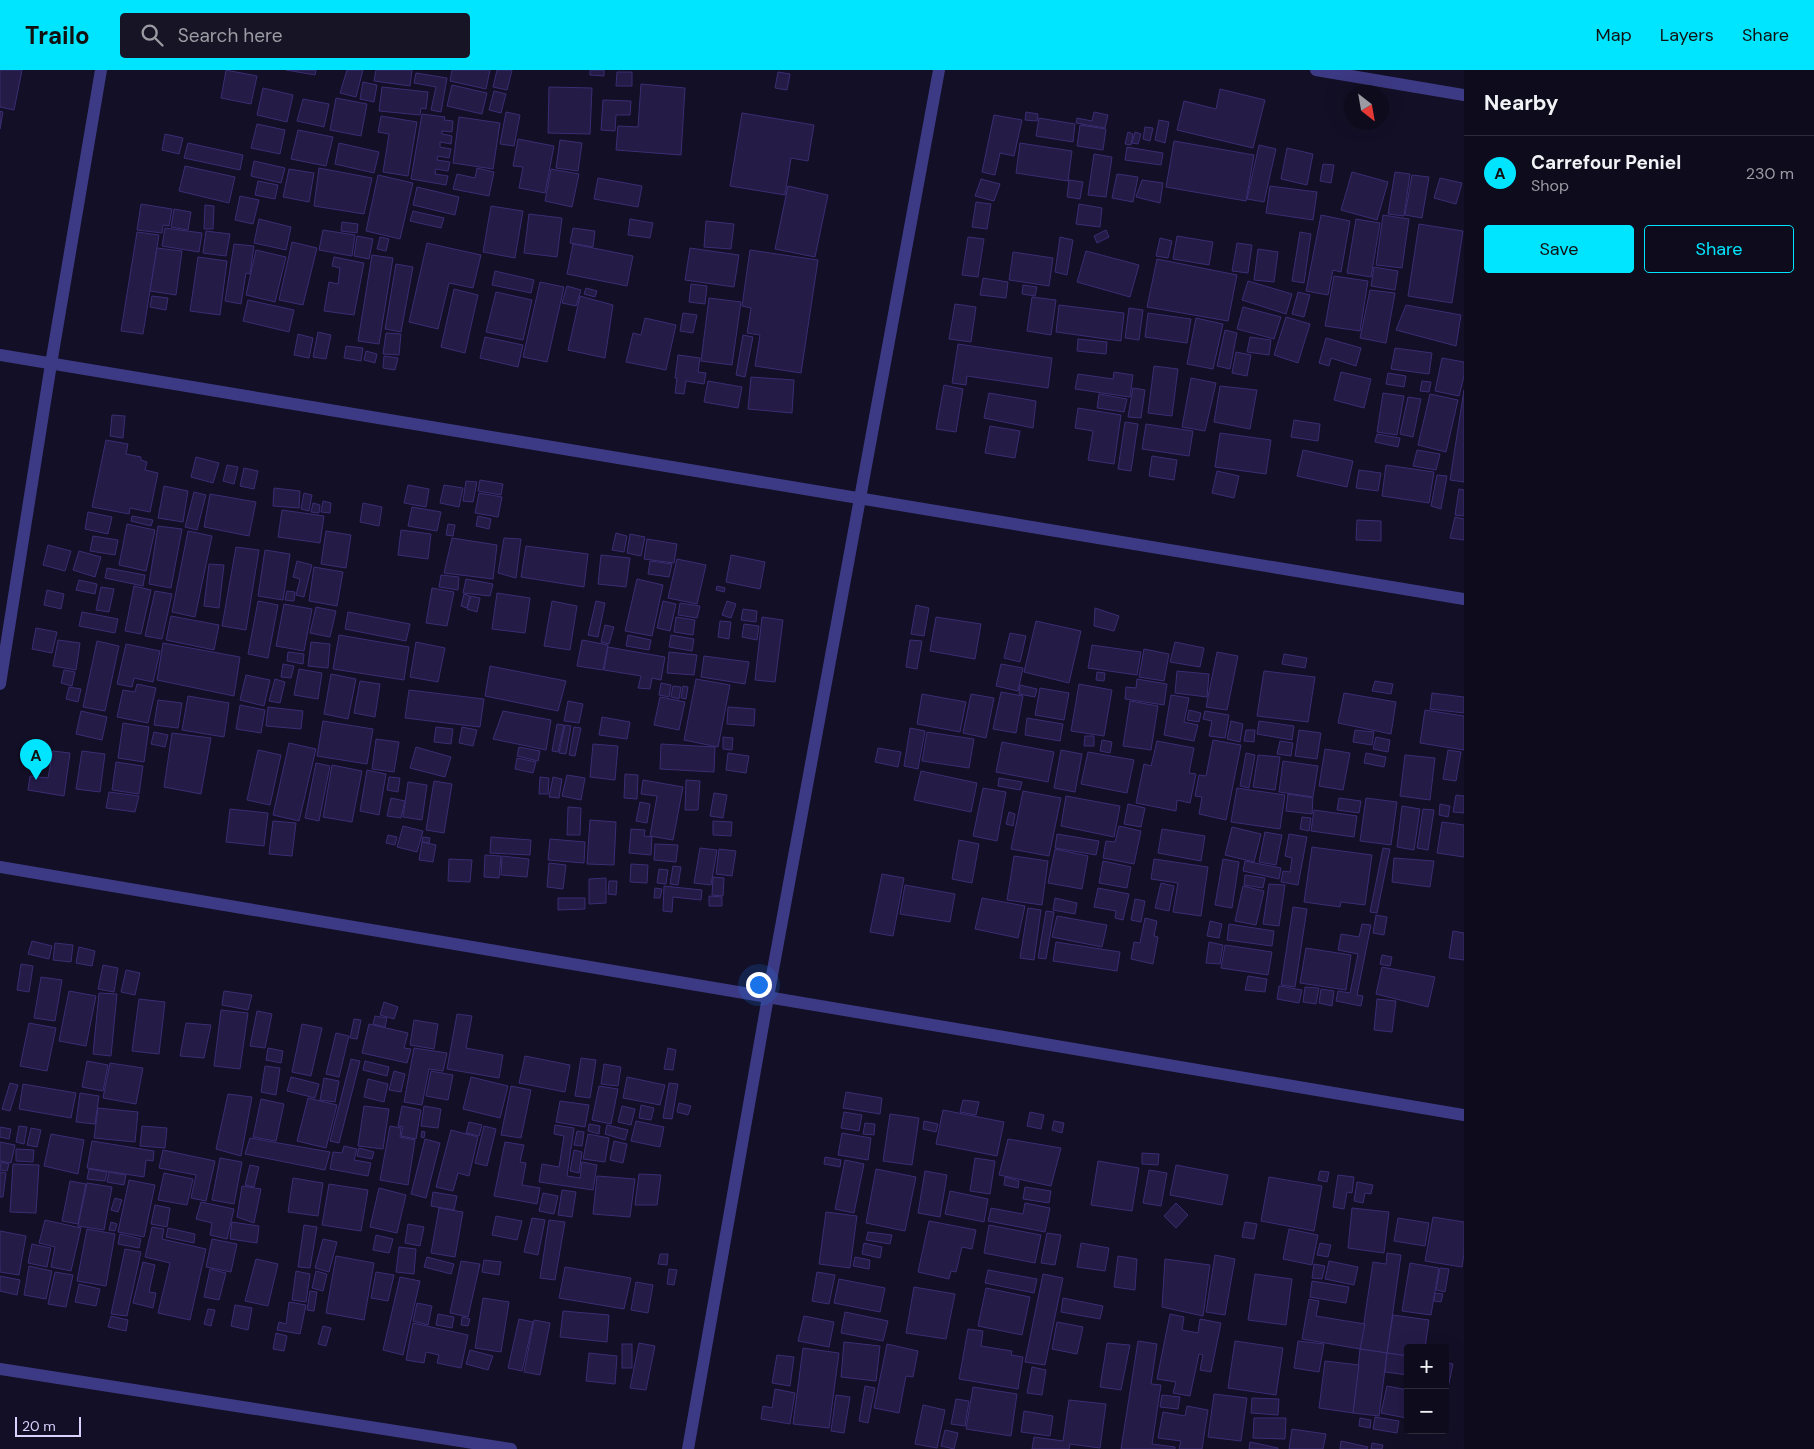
<!DOCTYPE html>
<html lang="en">
<head>
<meta charset="utf-8">
<style>
	body { margin:0; font-family:"DM Sans",sans-serif; background:#171425; color:#f1f3f6 }
	.controls { position:absolute; right:15px; bottom:15px; display:grid; overflow:hidden; border-radius:5px; box-shadow:0 5px 20px #0002 }
	.controls button { width:45px; height:45px; display:grid; place-items:center; padding:0; border:0; border-bottom:1px solid #2e2b3b; background:#0e0b1c; color:#f1f3f6; font:25px sans-serif }
	.compass { position:absolute; left:1344px; top:15px; width:45px; height:45px; border-radius:50%; background:#0e0b1c; box-shadow:0 5px 20px #0002; rotate:149deg }
	.scale { position:absolute; left:15px; bottom:12px; width:66px; box-sizing:border-box; padding-left:5px; border:2px solid #d9d4ff; border-top:0; font-size:14px; line-height:18px; white-space:nowrap; color:#d9d4ff; -webkit-text-stroke:4px #130f26; paint-order:stroke }
	.you { position:absolute; left:758px; top:914px; width:18px; height:18px; margin:-12px; border:4px solid #fff; border-radius:50%; background:#1a73e8; box-shadow:0 0 0 8px #1a73e833 }
	.badge { display:grid; place-items:center; width:32px; height:32px; border-radius:50%; background:#00e5ff; color:#111; font-size:16px; font-weight:700 }
	.pin { position:absolute; translate:-50% -41px; filter:drop-shadow(0 1px 2px #0008) }
	.pin::after { content:''; position:absolute; top:26px; width:18px; height:15px; background:inherit; clip-path:polygon(0 0,100% 0,50% 100%) }
	.list { margin:0; padding:0; list-style:none }
	h2 { display:flex; justify-content:space-between; align-items:center; height:65px; margin:0; padding:0 20px; font-size:21px }
	h2 small { font-size:16px; font-weight:400; color:#9b9ba3 }
	.list li { display:grid; grid-template-columns:32px 1fr auto; gap:15px; align-items:center; box-sizing:border-box; height:75px; padding:0 20px; border-top:1px solid #2e2b3b }
	.list b { display:block; font-size:19px; white-space:nowrap }
	.list p { margin:0; font-size:16px; white-space:nowrap; color:#9b9ba3 }
	.list em { font-size:16px; font-style:normal; color:#9b9ba3 }
	.actions { display:flex; gap:10px; padding:15px 20px }
	.actions a { flex:1; padding:11px 0; border:1px solid #00e5ff; border-radius:5px; text-align:center; font-size:18px; color:#00e5ff }
	.actions .main { background:#00e5ff; color:#111 }
	.icon { flex:none; width:28px; height:28px; fill:none; stroke:currentColor; stroke-width:2; stroke-linecap:round; stroke-linejoin:round }
	.map { position:relative; flex:none; width:1464px; height:1379px; overflow:hidden }
	header { display:flex; align-items:center; gap:30px; box-sizing:border-box; height:70px; padding:0 25px; background:#00e5ff; color:#111 }
	header strong { font-size:24px }
	nav { display:flex; gap:28px; margin-inline-start:auto; font-size:18px }
	.search { width:350px; height:45px; background:#171425; display:flex; align-items:center; gap:12px; box-sizing:border-box; padding:0 18px; border-radius:5px; color:#9b9ba3; font-size:19px }
	main { display:flex }
	aside { flex:1; background:#0e0b1c }
	.map>svg:first-child { display:block }
	.building { fill:#241b47; stroke:#3b2d73 }
	.lines { fill:none; stroke-linecap:round; stroke-linejoin:round }
	.minor { stroke:#3d3a85; stroke-width:12 }
</style>
</head>
<body>
<header>
<strong>Trailo</strong>
<div class="search"><svg class="icon" aria-label="search" viewBox="0 0 24 24"><circle cx="10" cy="10" r="6"/><path d="M15 15l6 6"/></svg>Search here</div>
<nav><a>Map</a><a>Layers</a><a>Share</a></nav>
</header>
<main>
<div class="map">
<svg width="1464" height="1379" viewBox="0 0 1464 1379">
	<rect width="100%" height="100%" fill="#130f26"/>
	<g class="building">
		<path d="M0,0H22L14,40L0,37Z"/>
		<path d="M226,0L257,6L251,34L221,28Z"/>
		<path d="M286,0H316L315,5Z"/>
		<path d="M347,0H363L356,27L340,23Z"/>
		<path d="M376,0H412L410,16L374,11Z"/>
		<path d="M452,0H490L486,19L450,11Z"/>
		<path d="M497,0H512L507,20L493,17Z"/>
		<path d="M590,0H604V6L590,5Z"/>
		<path d="M617,2H632V16H616Z"/>
		<path d="M778,2L790,4L787,20L775,18Z"/>
		<path d="M416,3L447,8L441,42L431,40L436,17L414,13Z"/>
		<path d="M363,12L377,15L374,32L360,29Z"/>
		<path d="M641,14L685,18L681,85L616,80L618,56L638,57Z"/>
		<path d="M452,15L487,23L482,44L447,36Z"/>
		<path d="M382,17L428,22L426,39L421,38L420,45L379,41Z"/>
		<path d="M549,17L592,18L590,64L548,63Z"/>
		<path d="M263,18L293,25L287,52L257,45Z"/>
		<path d="M1220,19L1265,30L1253,78L1177,60L1184,31L1216,39Z"/>
		<path d="M494,21L506,24L501,43L489,40Z"/>
		<path d="M336,28L367,34L361,66L330,60Z"/>
		<path d="M303,29L329,34L324,57L297,51Z"/>
		<path d="M603,30L631,31L630,45H616L615,61L601,60Z"/>
		<path d="M0,41L3,42L0,59Z"/>
		<path d="M506,42L520,45L514,76L500,74Z"/>
		<path d="M1026,42L1038,44L1037,51L1025,50Z"/>
		<path d="M1094,42L1108,45L1105,58L1076,53L1077,48L1092,51Z"/>
		<path d="M742,43L814,55L808,91L791,88L785,125L730,116Z"/>
		<path d="M422,44L445,47L444,50L453,51L452,62L442,61V64L452,66L451,74L440,72V77L451,79L449,88L438,86L437,90L450,92L448,101L436,99L435,104L448,106L446,115L411,109Z"/>
		<path d="M994,45L1022,50L1014,86L1000,83L995,105L982,102Z"/>
		<path d="M381,46L417,52L408,106L383,102L389,64L378,62Z"/>
		<path d="M459,47L500,53L493,99L453,93Z"/>
		<path d="M1039,48L1075,54L1073,72L1036,66Z"/>
		<path d="M1159,50L1169,52L1165,73L1155,70Z"/>
		<path d="M257,54L285,60L280,84L251,78Z"/>
		<path d="M1080,55L1106,59L1103,80L1077,76Z"/>
		<path d="M1145,57L1153,58L1150,71L1143,69Z"/>
		<path d="M298,60L333,67L326,96L291,89Z"/>
		<path d="M1128,62L1133,64L1131,75L1125,74Z"/>
		<path d="M1135,62L1141,64L1138,74L1132,73Z"/>
		<path d="M165,64L183,68L179,84L162,80Z"/>
		<path d="M518,69L554,76L545,123L519,118L523,97L513,96Z"/>
		<path d="M560,70L582,73L578,101L556,98Z"/>
		<path d="M1174,71L1254,85L1246,131L1166,117Z"/>
		<path d="M188,73L243,85L240,100L184,88Z"/>
		<path d="M339,73L379,82L374,103L335,94Z"/>
		<path d="M1020,73L1072,81L1068,111L1016,103Z"/>
		<path d="M1259,75L1276,79L1264,132L1247,129Z"/>
		<path d="M1127,77L1163,83L1161,95L1125,90Z"/>
		<path d="M1287,78L1313,84L1307,115L1281,109Z"/>
		<path d="M1094,84L1112,87L1106,127L1088,125Z"/>
		<path d="M254,91L285,98L281,113L251,106Z"/>
		<path d="M1323,94L1334,95L1331,113L1320,111Z"/>
		<path d="M185,96L235,107L229,133L179,121Z"/>
		<path d="M319,98L372,108L364,144L314,136Z"/>
		<path d="M477,98L494,102L489,126L453,119L457,104L475,108Z"/>
		<path d="M289,99L314,103L309,132L283,127Z"/>
		<path d="M551,99L579,104L572,137L545,131Z"/>
		<path d="M1352,102L1388,112L1377,150L1341,140Z"/>
		<path d="M1395,102L1410,104L1404,146L1388,144Z"/>
		<path d="M1117,104L1138,107L1133,132L1112,128Z"/>
		<path d="M378,105L413,113L400,169L366,161Z"/>
		<path d="M1412,105L1429,107L1422,148L1405,145Z"/>
		<path d="M598,108L642,116L638,137L594,129Z"/>
		<path d="M1440,108L1462,113L1456,134L1434,128Z"/>
		<path d="M981,109L1000,114L994,131L975,126Z"/>
		<path d="M1069,110L1083,112L1080,129L1067,127Z"/>
		<path d="M1142,110L1163,113L1160,133L1136,127Z"/>
		<path d="M258,111L278,115L275,129L255,125Z"/>
		<path d="M788,116L828,125L815,187L775,179Z"/>
		<path d="M1270,116L1317,122L1313,150L1266,143Z"/>
		<path d="M417,117L459,127L455,145L413,135Z"/>
		<path d="M240,126L259,130L253,154L235,150Z"/>
		<path d="M976,132L991,134L987,159L972,157Z"/>
		<path d="M141,134L172,139L169,156L163,155L162,163L137,160Z"/>
		<path d="M1079,134L1102,138L1100,157L1076,154Z"/>
		<path d="M205,135L214,136L213,159H204Z"/>
		<path d="M491,136L523,141L515,188L483,182Z"/>
		<path d="M174,139L191,142L188,160L171,157Z"/>
		<path d="M413,141L444,148L441,158L410,151Z"/>
		<path d="M529,144L562,148L557,187L524,183Z"/>
		<path d="M1321,145L1350,151L1341,202L1333,200L1328,225L1306,221Z"/>
		<path d="M1383,145L1409,149L1402,198L1376,195Z"/>
		<path d="M259,149L291,157L286,180L254,173Z"/>
		<path d="M630,149L653,153L650,168L628,165Z"/>
		<path d="M1356,149L1380,153L1371,207L1347,203Z"/>
		<path d="M706,151L734,154L731,179L704,177Z"/>
		<path d="M342,152L358,154L357,163L341,161Z"/>
		<path d="M1419,154L1463,161L1452,233L1408,226Z"/>
		<path d="M165,158L202,163L199,182L162,176Z"/>
		<path d="M573,158L595,161L593,177L570,173Z"/>
		<path d="M323,160L355,165L352,186L319,180Z"/>
		<path d="M1106,160L1109,167L1097,173L1094,166Z"/>
		<path d="M206,161L230,164L226,186L203,183Z"/>
		<path d="M137,162L159,165L143,264L121,261Z"/>
		<path d="M1300,162L1311,164L1304,213L1292,211Z"/>
		<path d="M357,166L373,169L369,189L354,186Z"/>
		<path d="M1177,166L1213,172L1209,195L1173,189Z"/>
		<path d="M380,167L389,169L386,181L377,179Z"/>
		<path d="M968,167L984,169L978,207L962,205Z"/>
		<path d="M1060,167L1073,170L1067,205L1055,202Z"/>
		<path d="M1160,168L1172,171L1168,188L1156,186Z"/>
		<path d="M292,172L317,178L303,235L279,230Z"/>
		<path d="M427,173L481,185L473,218L449,213L438,259L409,252Z"/>
		<path d="M1237,173L1252,175L1248,203L1232,201Z"/>
		<path d="M234,174L254,176L250,204L246,203L241,234L225,231Z"/>
		<path d="M573,174L633,186L627,216L567,204Z"/>
		<path d="M157,178L182,181L176,225L150,221Z"/>
		<path d="M690,178L739,185L734,217L685,210Z"/>
		<path d="M1258,179L1278,182L1274,212L1254,210Z"/>
		<path d="M256,180L286,187L275,232L246,225Z"/>
		<path d="M750,180L818,190L801,303L755,296L760,265L747,263L751,238L742,236Z"/>
		<path d="M1086,181L1139,195L1130,227L1077,212Z"/>
		<path d="M1013,182L1053,188L1049,216L1009,210Z"/>
		<path d="M372,185L393,188L379,274L358,271Z"/>
		<path d="M198,187L227,191L220,245L190,241Z"/>
		<path d="M334,187L364,193L354,245L324,241L329,212L338,214L340,198L332,196Z"/>
		<path d="M1157,189L1237,205L1228,251L1147,237Z"/>
		<path d="M396,194L413,197L401,262L385,259Z"/>
		<path d="M1374,197L1398,201L1395,220L1371,216Z"/>
		<path d="M495,201L534,210L531,223L492,215Z"/>
		<path d="M1334,206L1368,211L1360,261L1325,256Z"/>
		<path d="M983,208L1008,212L1006,228L980,225Z"/>
		<path d="M1248,211L1292,224L1286,244L1242,230Z"/>
		<path d="M540,212L564,217L547,292L523,287Z"/>
		<path d="M691,214L707,216L705,234L689,232Z"/>
		<path d="M1023,215L1037,217L1035,226L1022,224Z"/>
		<path d="M567,216L581,220L576,236L562,233Z"/>
		<path d="M586,218L597,221L595,227L584,224Z"/>
		<path d="M454,219L478,225L465,283L441,277Z"/>
		<path d="M1370,220L1395,223L1386,273L1360,268Z"/>
		<path d="M496,222L532,230L523,270L486,262Z"/>
		<path d="M1298,222L1310,225L1304,247L1292,244Z"/>
		<path d="M152,226L168,228L166,240L150,237Z"/>
		<path d="M580,226L613,235L605,288L568,280Z"/>
		<path d="M1032,227L1056,230L1051,265L1027,261Z"/>
		<path d="M709,228L741,232L732,295L701,291Z"/>
		<path d="M248,230L294,240L289,262L243,251Z"/>
		<path d="M955,234L976,237L971,272L949,269Z"/>
		<path d="M1059,235L1124,243L1121,271L1056,262Z"/>
		<path d="M1406,235L1461,245L1456,276L1396,260Z"/>
		<path d="M1243,237L1281,247L1274,269L1237,259Z"/>
		<path d="M1129,238L1143,240L1139,270L1125,268Z"/>
		<path d="M683,243L697,245L693,263L680,261Z"/>
		<path d="M1148,243L1191,249L1187,273L1145,267Z"/>
		<path d="M1286,247L1310,254L1298,293L1274,285Z"/>
		<path d="M645,248L676,255L666,300L626,292L633,263L641,265Z"/>
		<path d="M1196,248L1223,254L1213,299L1187,294Z"/>
		<path d="M1225,260L1237,263L1230,299L1217,296Z"/>
		<path d="M318,262L331,265L326,289L313,287Z"/>
		<path d="M386,263L401,264L399,285L383,284Z"/>
		<path d="M298,264L313,268L309,288L294,285Z"/>
		<path d="M743,265L753,267L745,307L736,305Z"/>
		<path d="M485,267L523,275L518,297L480,288Z"/>
		<path d="M1250,267L1271,270L1269,285L1247,282Z"/>
		<path d="M1326,268L1361,278L1356,296L1331,288L1329,296L1319,293Z"/>
		<path d="M1078,269L1107,272L1106,284L1077,281Z"/>
		<path d="M958,274L1052,288L1048,318L967,306L966,315L952,313Z"/>
		<path d="M346,276L363,278L361,291L344,288Z"/>
		<path d="M1395,278L1432,283L1429,304L1391,299Z"/>
		<path d="M366,281L377,284L375,293L364,290Z"/>
		<path d="M1236,282L1251,285L1247,306L1232,303Z"/>
		<path d="M678,285L700,288L698,302L706,303L704,314L686,311L684,324L675,323L677,308H675Z"/>
		<path d="M384,286L398,288L395,300L383,298Z"/>
		<path d="M1442,288L1464,292V306L1459,326L1435,321Z"/>
		<path d="M1154,296L1178,299L1172,346L1148,343Z"/>
		<path d="M1114,302L1133,305L1130,327L1075,319L1078,304L1113,309Z"/>
		<path d="M1341,302L1371,309L1364,338L1334,330Z"/>
		<path d="M1388,303L1406,306L1404,317L1386,314Z"/>
		<path d="M751,307L794,310L792,343L748,339Z"/>
		<path d="M1191,308L1216,313L1205,361L1182,357Z"/>
		<path d="M708,311L742,317L738,338L704,332Z"/>
		<path d="M1422,311L1431,312L1429,322L1420,321Z"/>
		<path d="M944,315L963,319L956,362L936,359Z"/>
		<path d="M1220,316L1257,320L1250,359L1214,352Z"/>
		<path d="M1133,318L1145,320L1141,348L1128,347Z"/>
		<path d="M1464,320V412L1450,410Z"/>
		<path d="M989,323L1036,331L1033,358L984,348Z"/>
		<path d="M1383,323L1404,326L1397,365L1377,362Z"/>
		<path d="M1099,324L1127,329L1124,342L1097,338Z"/>
		<path d="M1430,324L1458,330L1446,382L1418,375Z"/>
		<path d="M1408,327L1421,329L1413,367L1400,364Z"/>
		<path d="M1078,338L1121,345L1114,394L1088,390L1093,361L1075,358Z"/>
		<path d="M112,345L125,346L123,368L110,366Z"/>
		<path d="M1294,350L1320,354L1318,371L1291,367Z"/>
		<path d="M1125,352L1138,354L1131,401L1118,399Z"/>
		<path d="M1146,354L1193,361L1189,386L1142,379Z"/>
		<path d="M990,356L1020,361L1015,388L985,383Z"/>
		<path d="M1220,363L1271,370L1266,404L1215,397Z"/>
		<path d="M1377,364L1400,368L1398,377L1375,372Z"/>
		<path d="M106,370L128,374L126,384L141,387V390L147,392L145,400L158,403L150,442L130,438L129,444L92,437Z"/>
		<path d="M1303,380L1353,391L1347,417L1297,406Z"/>
		<path d="M1417,380L1440,384L1436,400L1413,396Z"/>
		<path d="M1152,386L1177,390L1174,410L1149,406Z"/>
		<path d="M196,387L219,393L213,413L191,407Z"/>
		<path d="M227,395L238,397L234,414L223,411Z"/>
		<path d="M1386,395L1434,402L1429,433L1382,426Z"/>
		<path d="M244,398L258,401L254,419L240,416Z"/>
		<path d="M1359,400L1381,403L1378,421L1356,418Z"/>
		<path d="M1217,401L1239,406L1234,428L1212,423Z"/>
		<path d="M1437,405L1447,406L1441,439L1431,436Z"/>
		<path d="M480,410L503,414L501,425L478,421Z"/>
		<path d="M466,411L477,412L473,432L463,431Z"/>
		<path d="M408,415L429,419L426,437L404,433Z"/>
		<path d="M444,415L463,418L459,437L440,433Z"/>
		<path d="M164,416L188,421L183,452L158,448Z"/>
		<path d="M274,418L300,421L299,438L273,436Z"/>
		<path d="M1459,419L1464,420V446L1455,445Z"/>
		<path d="M194,422L206,425L197,460L185,457Z"/>
		<path d="M304,423L312,425L309,441L301,439Z"/>
		<path d="M479,423L502,427L498,447L475,443Z"/>
		<path d="M210,424L256,432L249,466L204,457Z"/>
		<path d="M323,431L331,433L330,443L321,442Z"/>
		<path d="M313,433L320,435L319,443L311,442Z"/>
		<path d="M363,433L382,437L379,456L360,452Z"/>
		<path d="M412,437L441,442L437,461L408,456Z"/>
		<path d="M282,440L324,446L320,473L278,467Z"/>
		<path d="M88,442L112,447L108,464L85,459Z"/>
		<path d="M132,446L153,450L151,456L131,451Z"/>
		<path d="M478,446L491,449L489,459L476,456Z"/>
		<path d="M1455,447L1464,449V470L1450,468Z"/>
		<path d="M1357,450L1381,451V471L1356,470Z"/>
		<path d="M127,454L155,460L146,501L119,495Z"/>
		<path d="M448,454L455,455L453,466L446,465Z"/>
		<path d="M158,456L182,459L171,518L149,514Z"/>
		<path d="M401,460L431,464L428,489L398,485Z"/>
		<path d="M188,461L212,466L195,547L172,542Z"/>
		<path d="M326,461L351,465L346,498L321,494Z"/>
		<path d="M616,463L627,466L624,482L612,480Z"/>
		<path d="M630,464L645,467L641,486L627,483Z"/>
		<path d="M93,466L118,470L115,485L90,481Z"/>
		<path d="M452,468L497,475L493,509L444,503Z"/>
		<path d="M504,468L521,469L516,508L498,503Z"/>
		<path d="M647,469L677,474L674,493L644,489Z"/>
		<path d="M48,475L71,481L65,501L43,495Z"/>
		<path d="M526,476L588,484L584,517L521,507Z"/>
		<path d="M236,477L259,480L246,560L222,556Z"/>
		<path d="M265,480L290,484L283,530L258,526Z"/>
		<path d="M79,481L101,487L95,507L73,500Z"/>
		<path d="M601,485L630,488L626,517L598,514Z"/>
		<path d="M731,485L765,492L760,519L726,512Z"/>
		<path d="M677,489L706,495L697,534L668,528Z"/>
		<path d="M297,491L312,495L304,527L296,525L300,509L293,507Z"/>
		<path d="M650,491L672,494L669,507L648,504Z"/>
		<path d="M209,494L224,495L219,538L204,536Z"/>
		<path d="M314,497L343,502L337,536L309,531Z"/>
		<path d="M107,498L145,505L143,516L105,508Z"/>
		<path d="M441,505L459,507L458,520L439,517Z"/>
		<path d="M466,509L493,514L490,526L463,523Z"/>
		<path d="M637,509L663,515L652,566L625,561Z"/>
		<path d="M79,510L97,514L95,524L76,520Z"/>
		<path d="M134,516L151,520L141,564L125,561Z"/>
		<path d="M717,516L725,518L724,522L716,520Z"/>
		<path d="M101,517L114,519L109,542L96,540Z"/>
		<path d="M432,518L454,522L447,556L426,553Z"/>
		<path d="M47,520L64,524L61,539L44,535Z"/>
		<path d="M155,521L172,524L162,569L145,566Z"/>
		<path d="M287,521L295,522L294,531L285,530Z"/>
		<path d="M497,523L530,528L525,563L492,559Z"/>
		<path d="M464,524L470,526L467,538L461,536Z"/>
		<path d="M471,526L480,528L477,542L467,539Z"/>
		<path d="M258,531L278,535L268,588L248,584Z"/>
		<path d="M552,531L577,536L570,580L544,576Z"/>
		<path d="M596,531L605,533L598,567L588,565Z"/>
		<path d="M663,531L676,534L670,561L657,558Z"/>
		<path d="M727,531L736,534L731,548L722,545Z"/>
		<path d="M680,533L700,536L697,548L678,545Z"/>
		<path d="M284,534L312,539L304,581L276,576Z"/>
		<path d="M916,535L929,538L924,566L911,564Z"/>
		<path d="M316,537L336,541L330,567L310,563Z"/>
		<path d="M1095,538L1119,546L1114,561L1094,556Z"/>
		<path d="M743,539L757,541L756,552L741,550Z"/>
		<path d="M82,542L118,549L115,563L79,556Z"/>
		<path d="M348,542L410,554L406,571L345,559Z"/>
		<path d="M171,546L219,555L214,580L166,570Z"/>
		<path d="M676,547L695,550L693,565L674,562Z"/>
		<path d="M762,547L783,550L775,612L755,610Z"/>
		<path d="M936,547L981,554L975,589L930,581Z"/>
		<path d="M720,551L731,552L729,569L718,567Z"/>
		<path d="M1036,551L1081,561L1069,613L1024,602Z"/>
		<path d="M744,554L759,556L757,570L742,567Z"/>
		<path d="M605,555L614,557L609,574L601,572Z"/>
		<path d="M36,558L57,562L52,583L32,579Z"/>
		<path d="M1010,563L1026,566L1020,592L1004,588Z"/>
		<path d="M339,565L409,577L404,610L333,599Z"/>
		<path d="M628,565L651,570L649,580L626,576Z"/>
		<path d="M671,565L694,569L692,581L669,577Z"/>
		<path d="M58,570L80,573L76,600L53,596Z"/>
		<path d="M582,570L608,575L603,600L577,596Z"/>
		<path d="M910,570L922,571L917,599L906,597Z"/>
		<path d="M97,571L119,576L105,641L83,637Z"/>
		<path d="M311,572L330,574L328,598L308,596Z"/>
		<path d="M416,572L445,578L438,612L410,607Z"/>
		<path d="M1175,572L1204,578L1200,597L1170,592Z"/>
		<path d="M163,573L240,587L234,626L157,610Z"/>
		<path d="M126,574L160,581L153,612L134,608L132,617L117,614Z"/>
		<path d="M1092,575L1141,582L1137,605L1088,598Z"/>
		<path d="M608,577L665,587L661,610L652,608L650,619L638,618L641,606L604,600Z"/>
		<path d="M1144,579L1169,584L1164,611L1139,607Z"/>
		<path d="M288,582L304,584L303,594L287,591Z"/>
		<path d="M669,582L697,585L694,605L667,603Z"/>
		<path d="M1217,582L1238,586L1227,640L1206,637Z"/>
		<path d="M1284,584L1307,588L1305,598L1282,594Z"/>
		<path d="M704,586L749,592L745,614L701,607Z"/>
		<path d="M283,594L294,596L291,608L281,607Z"/>
		<path d="M1001,594L1023,598L1018,621L996,616Z"/>
		<path d="M490,596L566,611L558,641L485,626Z"/>
		<path d="M299,599L322,603L318,629L294,625Z"/>
		<path d="M64,600L75,602L72,616L61,613Z"/>
		<path d="M1177,601L1209,604L1207,627L1175,623Z"/>
		<path d="M1264,601L1315,607L1308,652L1257,646Z"/>
		<path d="M1097,602L1105,603L1104,611L1096,610Z"/>
		<path d="M331,604L356,609L348,649L324,644Z"/>
		<path d="M246,605L270,610L264,636L240,630Z"/>
		<path d="M275,609L285,612L280,633L269,631Z"/>
		<path d="M696,609L730,615L718,677L684,670Z"/>
		<path d="M1137,609L1167,614L1164,635L1125,629L1126,617L1136,618Z"/>
		<path d="M360,611L380,614L375,647L354,643Z"/>
		<path d="M1375,611L1393,614L1391,624L1372,621Z"/>
		<path d="M661,613L671,615L669,627L659,625Z"/>
		<path d="M137,614L156,618L148,653L117,647L123,620L135,622Z"/>
		<path d="M1079,614L1112,620L1104,666L1071,661Z"/>
		<path d="M1020,615L1037,619L1035,627L1019,624Z"/>
		<path d="M673,616L681,617L679,629L671,627Z"/>
		<path d="M683,616L688,617L686,629L681,628Z"/>
		<path d="M69,617L81,619L78,632L66,629Z"/>
		<path d="M1040,618L1069,623L1064,650L1035,645Z"/>
		<path d="M409,620L484,629L480,657L405,648Z"/>
		<path d="M1001,622L1023,626L1016,663L993,659Z"/>
		<path d="M1344,623L1396,632L1391,664L1338,653Z"/>
		<path d="M1432,623L1464,627V643L1430,639Z"/>
		<path d="M922,624L966,632L960,662L917,654Z"/>
		<path d="M971,624L994,628L986,668L963,663Z"/>
		<path d="M1171,625L1189,628L1184,652L1198,655L1194,671L1164,665Z"/>
		<path d="M188,626L229,633L224,667L182,660Z"/>
		<path d="M660,627L685,632L679,660L654,655Z"/>
		<path d="M158,630L182,633L178,658L154,655Z"/>
		<path d="M568,631L583,634L579,653L564,651Z"/>
		<path d="M1130,631L1158,636L1151,680L1123,676Z"/>
		<path d="M240,635L265,640L261,663L236,659Z"/>
		<path d="M268,637L303,641L301,659L266,656Z"/>
		<path d="M728,637L755,639L754,656L727,654Z"/>
		<path d="M1189,640L1201,643L1199,652L1187,650Z"/>
		<path d="M1425,640L1464,646V680L1420,673Z"/>
		<path d="M81,641L107,647L102,670L76,664Z"/>
		<path d="M503,641L551,650L546,680L493,669Z"/>
		<path d="M1205,641L1229,645L1225,668L1209,666L1212,651L1203,649Z"/>
		<path d="M602,647L630,652L627,669L599,665Z"/>
		<path d="M1027,648L1063,654L1060,671L1025,665Z"/>
		<path d="M323,651L373,659L367,694L317,686Z"/>
		<path d="M1231,651L1243,654L1240,672L1227,669Z"/>
		<path d="M1259,651L1294,656L1292,670L1257,664Z"/>
		<path d="M123,653L149,657L144,692L118,688Z"/>
		<path d="M557,654L564,655L558,682L552,681Z"/>
		<path d="M565,655L571,656L566,684L559,683Z"/>
		<path d="M436,657L453,659L451,674L434,672Z"/>
		<path d="M462,657L477,660L473,676L459,673Z"/>
		<path d="M574,657L581,658L575,686L569,685Z"/>
		<path d="M910,658L925,661L918,699L904,696Z"/>
		<path d="M1246,660H1255L1254,672L1244,671Z"/>
		<path d="M1299,660L1321,663L1317,689L1295,686Z"/>
		<path d="M1355,660L1374,662L1372,675L1353,672Z"/>
		<path d="M154,662L168,665L165,677L151,674Z"/>
		<path d="M927,662L974,669L969,698L922,691Z"/>
		<path d="M172,663L211,668L201,724L164,717Z"/>
		<path d="M1085,666H1094V676H1084Z"/>
		<path d="M723,667L733,668L732,680L723,679Z"/>
		<path d="M1376,667L1390,670L1388,682L1373,679Z"/>
		<path d="M376,669L399,672L394,702L372,699Z"/>
		<path d="M1102,670L1112,672L1110,683L1100,681Z"/>
		<path d="M1213,670L1241,675L1226,750L1199,744L1202,727L1195,726L1199,705L1206,706Z"/>
		<path d="M1157,671L1194,678L1189,703L1196,704L1190,733L1177,730L1176,741L1136,733L1144,694L1151,696Z"/>
		<path d="M1280,671L1293,673L1291,686L1277,684Z"/>
		<path d="M1002,672L1054,682L1048,712L996,702Z"/>
		<path d="M289,673L316,679L299,751L273,745Z"/>
		<path d="M593,674L618,676L615,710L590,707Z"/>
		<path d="M661,674L715,677L714,702L660,699Z"/>
		<path d="M416,677L451,687L445,707L410,698Z"/>
		<path d="M519,677L540,681L538,691L517,686Z"/>
		<path d="M878,678L901,682L898,697L875,692Z"/>
		<path d="M1325,679L1350,683L1343,720L1319,716Z"/>
		<path d="M258,680L281,685L270,735L247,730Z"/>
		<path d="M1061,680L1082,684L1075,722L1054,718Z"/>
		<path d="M1448,680L1461,682L1456,711L1443,709Z"/>
		<path d="M53,681L70,683L64,726L28,720L30,706L48,708Z"/>
		<path d="M82,681L105,684L100,722L76,719Z"/>
		<path d="M1088,682L1134,690L1127,723L1081,714Z"/>
		<path d="M728,683L749,686L746,703L726,700Z"/>
		<path d="M1246,683L1255,685L1249,718L1240,716Z"/>
		<path d="M1366,683L1386,687L1384,697L1364,693Z"/>
		<path d="M1258,685L1280,687L1275,720L1253,717Z"/>
		<path d="M1405,685L1435,688L1430,730L1400,726Z"/>
		<path d="M517,688L536,692L533,703L515,699Z"/>
		<path d="M1283,691L1318,696L1313,727L1279,722Z"/>
		<path d="M116,692L143,696L139,724L112,720Z"/>
		<path d="M316,693L330,696L319,751L305,748Z"/>
		<path d="M332,695L362,701L352,752L323,747Z"/>
		<path d="M367,700L386,704L379,745L360,741Z"/>
		<path d="M921,701L977,713L971,742L914,730Z"/>
		<path d="M625,704L638,705L637,729L624,728Z"/>
		<path d="M567,705L585,708L581,730L562,726Z"/>
		<path d="M389,707L400,708L398,722L387,720Z"/>
		<path d="M540,707L549,708L548,724H539Z"/>
		<path d="M553,707L562,709L559,728L549,727Z"/>
		<path d="M999,708L1022,712L1020,720L998,716Z"/>
		<path d="M643,710L683,717L673,770L650,766L657,726L641,724Z"/>
		<path d="M686,710L700,711L698,740H685Z"/>
		<path d="M434,711L452,714L444,763L426,760Z"/>
		<path d="M408,712L427,715L422,750L403,747Z"/>
		<path d="M983,718L1006,722L997,771L973,766Z"/>
		<path d="M1237,718L1285,725L1280,759L1231,752Z"/>
		<path d="M1023,721L1061,728L1049,786L1011,779Z"/>
		<path d="M109,722L139,726L135,742L106,738Z"/>
		<path d="M714,723L727,725L723,748L710,746Z"/>
		<path d="M1288,724L1313,728L1312,744L1286,741Z"/>
		<path d="M1456,725L1464,726V743L1453,742Z"/>
		<path d="M1066,726L1120,736L1114,767L1061,756Z"/>
		<path d="M391,728L405,731L401,748L387,746Z"/>
		<path d="M1339,728L1361,731L1359,743L1337,740Z"/>
		<path d="M1366,728L1397,732L1391,775L1360,771Z"/>
		<path d="M640,732L650,734L647,753L636,751Z"/>
		<path d="M1128,734L1145,738L1141,757L1124,754Z"/>
		<path d="M1440,734L1450,736L1448,747L1439,745Z"/>
		<path d="M1402,736L1420,739L1414,780L1397,777Z"/>
		<path d="M568,737L581,738L580,765H567Z"/>
		<path d="M230,739L268,743L264,776L226,772Z"/>
		<path d="M1423,739L1434,740L1428,780L1417,778Z"/>
		<path d="M1314,740L1357,746L1354,767L1311,761Z"/>
		<path d="M1009,742L1015,744L1013,756L1006,754Z"/>
		<path d="M1302,747L1311,748L1309,761L1300,759Z"/>
		<path d="M590,750L616,752L614,795L587,794Z"/>
		<path d="M273,751L296,753L292,786L269,784Z"/>
		<path d="M713,751L732,752L731,766L713,765Z"/>
		<path d="M1442,752L1464,755V787L1437,783Z"/>
		<path d="M403,756L423,761L417,782L397,777Z"/>
		<path d="M1119,756L1141,761L1134,794L1103,788L1106,771L1115,772Z"/>
		<path d="M1232,757L1261,764L1254,792L1225,785Z"/>
		<path d="M631,759L645,760L644,766L652,767L651,785L629,783Z"/>
		<path d="M1162,759L1205,766L1201,791L1158,783Z"/>
		<path d="M1265,762L1282,765L1276,795L1259,792Z"/>
		<path d="M1057,764L1099,771L1096,785L1055,778Z"/>
		<path d="M1289,764L1307,767L1298,815L1281,812L1283,801L1290,802L1292,788L1285,786Z"/>
		<path d="M388,765L397,767L395,775L386,773Z"/>
		<path d="M423,767L430,768L429,773L422,772Z"/>
		<path d="M491,767L531,770L530,785L490,783Z"/>
		<path d="M550,769L585,772L584,793L548,790Z"/>
		<path d="M959,770L979,774L972,813L952,809Z"/>
		<path d="M422,772L436,775L433,792L419,790Z"/>
		<path d="M655,774L678,775L676,792L654,790Z"/>
		<path d="M1312,777L1372,785L1365,835L1341,832L1340,837L1304,832Z"/>
		<path d="M700,778L717,780L711,815L694,813Z"/>
		<path d="M1383,778L1390,779L1377,843L1370,842Z"/>
		<path d="M719,779L736,781L732,806L716,804Z"/>
		<path d="M1055,779L1088,786L1082,819L1048,813Z"/>
		<path d="M485,785L501,786L499,808L484,807Z"/>
		<path d="M502,786L529,789L527,807L501,805Z"/>
		<path d="M1014,786L1048,791L1042,835L1007,830Z"/>
		<path d="M1394,788L1434,791L1430,817L1392,812Z"/>
		<path d="M449,789L472,790L470,812L448,811Z"/>
		<path d="M1154,789L1208,797L1201,846L1173,842L1178,813L1151,809Z"/>
		<path d="M1223,789L1239,792L1232,838L1215,835Z"/>
		<path d="M1103,791L1131,797L1127,818L1099,813Z"/>
		<path d="M1245,791L1281,798L1279,809L1243,801Z"/>
		<path d="M549,793L566,795L563,819L547,817Z"/>
		<path d="M631,794L648,795L647,813L630,812Z"/>
		<path d="M673,796L681,797L678,815L670,814Z"/>
		<path d="M659,799L668,800L666,814L657,813Z"/>
		<path d="M882,804L904,808L893,866L870,862Z"/>
		<path d="M1245,805L1265,808L1263,818L1244,815Z"/>
		<path d="M713,807L724,808L723,826L712,825Z"/>
		<path d="M606,808V833L589,834V809Z"/>
		<path d="M609,811H617L616,825L608,824Z"/>
		<path d="M1161,813L1174,816L1169,841L1155,838Z"/>
		<path d="M1269,814L1285,815L1279,856L1263,854Z"/>
		<path d="M905,815L955,824L950,852L900,844Z"/>
		<path d="M664,816L702,820L701,830L673,827L672,842L663,841Z"/>
		<path d="M1243,816L1264,821L1256,855L1235,851Z"/>
		<path d="M655,818L662,819L660,828H654Z"/>
		<path d="M1098,818L1129,824L1123,850L1115,848L1116,841L1094,837Z"/>
		<path d="M709,826L722,827V836H709Z"/>
		<path d="M558,828H585V839L558,840Z"/>
		<path d="M982,828L1025,836L1018,868L975,859Z"/>
		<path d="M1055,828L1077,833L1075,844L1053,840Z"/>
		<path d="M1135,829L1145,831L1141,852L1131,850Z"/>
		<path d="M1293,837L1307,839L1295,917L1281,915Z"/>
		<path d="M1028,838L1041,840L1034,890L1020,888Z"/>
		<path d="M1046,841L1054,842L1046,889L1038,888Z"/>
		<path d="M1376,845L1387,847L1384,865L1373,863Z"/>
		<path d="M1057,846L1107,855L1102,877L1052,867Z"/>
		<path d="M1145,848L1157,851L1154,866L1158,867L1153,894L1131,889L1134,872L1140,873Z"/>
		<path d="M1210,851L1222,854L1219,868L1207,866Z"/>
		<path d="M1229,854L1274,861L1272,876L1227,870Z"/>
		<path d="M1362,854L1371,855L1357,925L1363,926L1361,936L1336,931L1338,921L1350,923L1358,884L1338,880L1341,864L1359,867Z"/>
		<path d="M1453,861L1464,863V890L1449,888Z"/>
		<path d="M32,871L52,876L49,889L28,884Z"/>
		<path d="M1056,872L1120,882L1117,901L1053,891Z"/>
		<path d="M1209,872L1223,875L1220,894L1206,893Z"/>
		<path d="M55,873L73,875L71,892L53,890Z"/>
		<path d="M1225,875L1272,882L1268,905L1221,898Z"/>
		<path d="M79,877L95,881L92,896L76,893Z"/>
		<path d="M1306,878L1351,885L1346,920L1300,913Z"/>
		<path d="M1382,885L1392,887L1390,896L1380,894Z"/>
		<path d="M21,894L33,896L29,922L17,920Z"/>
		<path d="M103,895L118,898L114,922L98,919Z"/>
		<path d="M1382,897L1435,907L1428,937L1376,924Z"/>
		<path d="M126,900L140,903L135,925L121,922Z"/>
		<path d="M1248,906L1267,909L1265,922L1245,920Z"/>
		<path d="M41,907L62,910L55,951L34,948Z"/>
		<path d="M1279,916L1302,920L1299,933L1277,929Z"/>
		<path d="M1305,917L1319,918L1316,934L1303,932Z"/>
		<path d="M1321,919L1334,921L1332,936L1319,933Z"/>
		<path d="M69,921L96,926L86,976L59,971Z"/>
		<path d="M224,921L252,925L248,940L222,935Z"/>
		<path d="M99,923L117,924L111,986L93,984Z"/>
		<path d="M139,929L165,932L159,984L132,981Z"/>
		<path d="M1377,929L1396,931L1392,962L1374,960Z"/>
		<path d="M384,932L398,937L394,949L380,945Z"/>
		<path d="M221,940L248,943L240,999L214,996Z"/>
		<path d="M257,941L272,944L265,978L250,976Z"/>
		<path d="M457,944L472,946L466,978L503,985L499,1008L447,999Z"/>
		<path d="M375,946L387,948L385,957L373,954Z"/>
		<path d="M354,949L361,950L357,969L350,968Z"/>
		<path d="M414,950L438,954L434,979L410,975Z"/>
		<path d="M29,953L56,958L47,1001L20,996Z"/>
		<path d="M186,953L211,955L204,988L180,986Z"/>
		<path d="M302,954L322,958L311,1006L292,1002Z"/>
		<path d="M369,954L408,963L404,978L411,979L407,993L362,983Z"/>
		<path d="M336,963L349,966L339,1007L326,1004Z"/>
		<path d="M268,978L283,981L281,993L266,990Z"/>
		<path d="M414,978L447,983L443,1001L429,999L422,1035L404,1032Z"/>
		<path d="M668,978L676,980L673,1000L664,999Z"/>
		<path d="M525,986L570,995L565,1022L519,1013Z"/>
		<path d="M581,988L596,990L590,1028L575,1026Z"/>
		<path d="M351,989L360,991L339,1073L330,1071Z"/>
		<path d="M87,991L108,995L103,1021L82,1017Z"/>
		<path d="M365,991L389,997L387,1006L363,1000Z"/>
		<path d="M110,993L143,998L136,1034L103,1028Z"/>
		<path d="M604,994L621,997L618,1016L601,1014Z"/>
		<path d="M265,996L280,998L276,1025L261,1022Z"/>
		<path d="M394,1001L405,1004L401,1022L389,1020Z"/>
		<path d="M431,1001L453,1005L448,1030L426,1026Z"/>
		<path d="M291,1007L319,1014L315,1028L287,1021Z"/>
		<path d="M471,1007L508,1016L500,1048L463,1039Z"/>
		<path d="M627,1007L665,1015L660,1035L623,1028Z"/>
		<path d="M324,1008L339,1011L335,1032L320,1030Z"/>
		<path d="M368,1009L388,1014L384,1032L364,1027Z"/>
		<path d="M10,1013L18,1015L10,1041L2,1039Z"/>
		<path d="M669,1013L678,1014L672,1049L663,1048Z"/>
		<path d="M23,1014L76,1023L71,1048L19,1039Z"/>
		<path d="M511,1016L531,1020L521,1068L501,1065Z"/>
		<path d="M599,1016L618,1019L611,1054L592,1050Z"/>
		<path d="M846,1022L882,1028L880,1044L843,1038Z"/>
		<path d="M80,1023L99,1026L95,1054L76,1052Z"/>
		<path d="M228,1024L252,1027L241,1086L216,1079Z"/>
		<path d="M308,1028L337,1035L326,1078L297,1071Z"/>
		<path d="M261,1029L284,1034L276,1071L253,1067Z"/>
		<path d="M963,1030L979,1032L976,1045L960,1042Z"/>
		<path d="M560,1031L589,1035L585,1057L556,1052Z"/>
		<path d="M679,1033L691,1036L688,1045L677,1042Z"/>
		<path d="M641,1035L654,1038L651,1050L639,1048Z"/>
		<path d="M364,1036L389,1039L383,1079L358,1076Z"/>
		<path d="M402,1036L421,1040L416,1069L401,1066L403,1057L398,1056Z"/>
		<path d="M424,1036L441,1039L438,1058L421,1056Z"/>
		<path d="M622,1036L635,1039L631,1055L618,1052Z"/>
		<path d="M98,1038L138,1042L135,1072L94,1068Z"/>
		<path d="M943,1040L1004,1052L997,1086L936,1074Z"/>
		<path d="M844,1042L862,1045L859,1061L841,1058Z"/>
		<path d="M1030,1042L1044,1045L1041,1059L1027,1056Z"/>
		<path d="M890,1044L919,1048L912,1095L883,1091Z"/>
		<path d="M636,1051L664,1057L660,1077L631,1071Z"/>
		<path d="M924,1051L938,1054L936,1062L923,1059Z"/>
		<path d="M1054,1051L1064,1053L1062,1063L1052,1060Z"/>
		<path d="M469,1052L482,1055L479,1066L466,1063Z"/>
		<path d="M865,1053L875,1054L874,1065L863,1064Z"/>
		<path d="M589,1054L600,1056L599,1064L588,1061Z"/>
		<path d="M555,1055L574,1058L567,1106L580,1108L582,1092L597,1095L593,1120L539,1112L542,1094L559,1097L564,1066L554,1064Z"/>
		<path d="M607,1055L628,1060L625,1070L605,1064Z"/>
		<path d="M19,1056L27,1057L24,1074L16,1072Z"/>
		<path d="M142,1056L167,1058L165,1078L140,1076Z"/>
		<path d="M390,1056L401,1058L400,1067L415,1070L408,1115L380,1110Z"/>
		<path d="M484,1056L496,1059L487,1096L475,1093Z"/>
		<path d="M0,1057L11,1059L9,1069L0,1067Z"/>
		<path d="M31,1058L41,1060L37,1077L27,1075Z"/>
		<path d="M451,1060L478,1067L469,1106L458,1103L453,1121L436,1117Z"/>
		<path d="M422,1061L425,1062L424,1068L421,1067Z"/>
		<path d="M577,1061L584,1062L582,1076L574,1075Z"/>
		<path d="M842,1063L871,1068L868,1090L838,1085Z"/>
		<path d="M51,1064L84,1070L78,1104L44,1096Z"/>
		<path d="M588,1064L609,1068L605,1092L583,1089Z"/>
		<path d="M250,1068L330,1082L325,1100L245,1084Z"/>
		<path d="M425,1069L440,1073L426,1128L411,1124Z"/>
		<path d="M1008,1069L1061,1078L1051,1116L999,1105Z"/>
		<path d="M92,1071L154,1081L153,1091L146,1090L144,1107L87,1098Z"/>
		<path d="M614,1071L627,1074L623,1093L610,1090Z"/>
		<path d="M0,1072L15,1075L11,1093L0,1091Z"/>
		<path d="M505,1072L524,1075L520,1092L526,1093L522,1115L540,1118L537,1134L494,1126Z"/>
		<path d="M344,1076L357,1079L354,1090L371,1093L368,1106L330,1099L333,1082L342,1083Z"/>
		<path d="M359,1078L374,1082L372,1089L357,1086Z"/>
		<path d="M16,1079L34,1080L33,1092L16,1091Z"/>
		<path d="M163,1080L215,1091L206,1131L191,1128L196,1105L159,1098Z"/>
		<path d="M574,1080L582,1082L579,1103L570,1101Z"/>
		<path d="M1142,1083L1159,1084L1158,1095L1142,1094Z"/>
		<path d="M825,1087L841,1090L840,1097L824,1094Z"/>
		<path d="M220,1088L242,1092L234,1134L212,1130Z"/>
		<path d="M975,1088L995,1091L990,1124L970,1121Z"/>
		<path d="M845,1090L864,1094L854,1143L835,1139Z"/>
		<path d="M1098,1091L1139,1098L1132,1141L1091,1135Z"/>
		<path d="M1,1092L9,1094L7,1101L0,1100Z"/>
		<path d="M13,1094L39,1095L36,1143L10,1142Z"/>
		<path d="M250,1095L259,1097L254,1117L245,1115Z"/>
		<path d="M1176,1095L1228,1105L1222,1135L1170,1125Z"/>
		<path d="M89,1099L107,1102L105,1111L87,1109Z"/>
		<path d="M876,1099L916,1107L905,1161L866,1153Z"/>
		<path d="M1149,1100L1167,1103L1161,1136L1143,1133Z"/>
		<path d="M925,1101L947,1105L940,1147L918,1143Z"/>
		<path d="M1320,1101L1329,1102L1327,1112L1318,1110Z"/>
		<path d="M0,1102L6,1103L3,1127H0Z"/>
		<path d="M109,1102L126,1105L124,1115L107,1112Z"/>
		<path d="M164,1103L193,1109L187,1135L158,1130Z"/>
		<path d="M639,1104L661,1105L657,1135H635Z"/>
		<path d="M1338,1105L1354,1107L1352,1123L1347,1122L1344,1139L1333,1137Z"/>
		<path d="M597,1106L635,1109L630,1147L593,1144Z"/>
		<path d="M1005,1107L1019,1111L1018,1118L1004,1115Z"/>
		<path d="M1269,1107L1322,1116L1314,1161L1261,1151Z"/>
		<path d="M293,1108L323,1113L318,1146L288,1142Z"/>
		<path d="M129,1110L155,1115L144,1167L118,1162Z"/>
		<path d="M70,1111L86,1114L78,1154L62,1151Z"/>
		<path d="M1357,1112L1373,1115L1371,1124L1365,1123L1363,1133L1354,1131Z"/>
		<path d="M87,1113L112,1117L104,1160L78,1156Z"/>
		<path d="M329,1114L368,1120L361,1161L322,1155Z"/>
		<path d="M242,1116L261,1119L254,1153L237,1147Z"/>
		<path d="M1025,1117L1051,1121L1049,1133L1023,1129Z"/>
		<path d="M379,1118L406,1125L397,1163L370,1157Z"/>
		<path d="M562,1120L576,1122L572,1147L558,1145Z"/>
		<path d="M950,1121L988,1129L984,1152L945,1144Z"/>
		<path d="M433,1122L457,1126L454,1140L431,1136Z"/>
		<path d="M543,1123L558,1126L554,1144L539,1141Z"/>
		<path d="M115,1128L122,1130L118,1142L111,1140Z"/>
		<path d="M201,1132L234,1139L227,1169L210,1165L212,1153L196,1149Z"/>
		<path d="M1025,1133L1050,1138L1045,1162L988,1151L991,1138L1023,1144Z"/>
		<path d="M1176,1133L1188,1145L1176,1158L1164,1146Z"/>
		<path d="M155,1135L170,1138L167,1157L151,1154Z"/>
		<path d="M439,1138L463,1142L455,1187L431,1183Z"/>
		<path d="M1352,1138L1389,1142L1384,1183L1348,1178Z"/>
		<path d="M826,1142L857,1146L850,1198L819,1194Z"/>
		<path d="M496,1146L522,1151L517,1170L492,1165Z"/>
		<path d="M1433,1147L1464,1152V1184L1462,1197L1425,1191Z"/>
		<path d="M532,1148L545,1150L538,1185L524,1182Z"/>
		<path d="M1398,1148L1429,1153L1425,1176L1394,1171Z"/>
		<path d="M45,1150L81,1158L71,1201L51,1197L55,1177L39,1173Z"/>
		<path d="M549,1150L565,1152L555,1210L540,1208Z"/>
		<path d="M929,1151L976,1160L972,1179L962,1177L956,1202L951,1201L949,1209L918,1202Z"/>
		<path d="M111,1152L117,1154L115,1161L109,1160Z"/>
		<path d="M232,1152L259,1156L257,1173L230,1169Z"/>
		<path d="M1245,1152L1257,1154L1254,1169L1242,1167Z"/>
		<path d="M408,1154L424,1157L420,1176L405,1173Z"/>
		<path d="M304,1155L317,1157L310,1198L298,1197Z"/>
		<path d="M989,1155L1041,1165L1035,1193L984,1183Z"/>
		<path d="M152,1157L164,1159L162,1169L206,1179L190,1250L158,1243L170,1193L145,1187Z"/>
		<path d="M168,1158L195,1164L194,1173L166,1167Z"/>
		<path d="M87,1159L115,1164L106,1216L77,1211Z"/>
		<path d="M1289,1159L1318,1165L1312,1195L1283,1189Z"/>
		<path d="M0,1161L26,1166L19,1205L0,1202Z"/>
		<path d="M868,1162L892,1165L890,1174L866,1170Z"/>
		<path d="M1047,1163L1061,1165L1055,1195L1041,1193Z"/>
		<path d="M120,1164L141,1169L139,1178L118,1174Z"/>
		<path d="M376,1165L393,1169L389,1183L373,1180Z"/>
		<path d="M212,1169L237,1174L231,1202L206,1197Z"/>
		<path d="M323,1169L337,1172L329,1202L315,1198Z"/>
		<path d="M864,1173L882,1177L880,1188L862,1184Z"/>
		<path d="M1081,1173L1109,1178L1105,1201L1077,1197Z"/>
		<path d="M1320,1173L1331,1175L1328,1187L1317,1185Z"/>
		<path d="M32,1174L51,1178L47,1197L28,1193Z"/>
		<path d="M399,1177L416,1179L414,1204L396,1202Z"/>
		<path d="M125,1179L141,1182L127,1246L111,1244Z"/>
		<path d="M1387,1183L1401,1185L1387,1283L1360,1279L1373,1192L1386,1194Z"/>
		<path d="M660,1184H668L667,1195L658,1194Z"/>
		<path d="M1215,1185L1235,1189L1225,1245L1206,1242Z"/>
		<path d="M336,1186L374,1193L364,1250L326,1243Z"/>
		<path d="M1118,1186L1137,1189L1135,1220L1114,1217Z"/>
		<path d="M427,1187L454,1194L451,1204L424,1197Z"/>
		<path d="M855,1187L870,1190L869,1199L853,1196Z"/>
		<path d="M256,1189L278,1194L268,1236L245,1231Z"/>
		<path d="M1165,1189L1210,1195L1203,1246L1162,1237Z"/>
		<path d="M484,1190L501,1192L499,1205L482,1202Z"/>
		<path d="M461,1191L480,1194L468,1247L450,1243Z"/>
		<path d="M1329,1191L1358,1197L1354,1215L1325,1209Z"/>
		<path d="M143,1192L155,1195L149,1222L156,1223L153,1238L133,1233Z"/>
		<path d="M1410,1193L1439,1198L1431,1245L1402,1241Z"/>
		<path d="M1314,1194L1325,1196L1322,1209L1312,1208Z"/>
		<path d="M29,1196L52,1201L46,1229L24,1225Z"/>
		<path d="M565,1197L631,1208L624,1239L559,1228Z"/>
		<path d="M1440,1198L1449,1199L1445,1222L1436,1220Z"/>
		<path d="M210,1199L226,1203L219,1230L204,1227Z"/>
		<path d="M669,1199L677,1200L674,1215L667,1214Z"/>
		<path d="M988,1200L1037,1209L1034,1223L985,1213Z"/>
		<path d="M296,1201L310,1204L306,1232L292,1230Z"/>
		<path d="M316,1201L327,1204L323,1221L312,1218Z"/>
		<path d="M55,1202L73,1205L66,1237L48,1234Z"/>
		<path d="M376,1202L394,1205L388,1231L371,1228Z"/>
		<path d="M817,1202L835,1205L829,1234L812,1231Z"/>
		<path d="M1043,1204L1063,1208L1045,1295L1025,1292Z"/>
		<path d="M1255,1204L1292,1209L1286,1255L1248,1250Z"/>
		<path d="M0,1206L20,1210L17,1225L0,1221Z"/>
		<path d="M400,1207L420,1211L403,1285L383,1280Z"/>
		<path d="M839,1209L885,1218L880,1242L834,1233Z"/>
		<path d="M1312,1211L1349,1217L1346,1233L1310,1227Z"/>
		<path d="M636,1212L653,1215L648,1243L631,1240Z"/>
		<path d="M79,1214L100,1219L96,1236L75,1232Z"/>
		<path d="M914,1217L955,1224L946,1269L906,1263Z"/>
		<path d="M986,1218L1030,1227L1022,1265L978,1256Z"/>
		<path d="M310,1221L317,1222L314,1241L307,1240Z"/>
		<path d="M1435,1223L1443,1224L1441,1232L1434,1231Z"/>
		<path d="M483,1228L509,1232L501,1282L475,1278Z"/>
		<path d="M1063,1228L1103,1236L1100,1249L1061,1242Z"/>
		<path d="M1309,1229L1319,1231L1316,1246L1365,1254L1360,1279L1302,1269Z"/>
		<path d="M289,1232L306,1235L300,1264L277,1260L279,1252L286,1254Z"/>
		<path d="M417,1233L432,1236L428,1255L413,1251Z"/>
		<path d="M235,1235L252,1238L248,1260L231,1256Z"/>
		<path d="M208,1239L215,1240L211,1256L204,1254Z"/>
		<path d="M563,1241L609,1245L607,1272L560,1267Z"/>
		<path d="M845,1242L888,1251L883,1271L841,1263Z"/>
		<path d="M438,1244L454,1247L452,1258L436,1255Z"/>
		<path d="M1170,1244L1184,1247L1182,1260L1198,1263L1200,1249L1221,1253L1211,1302L1200,1300L1203,1285L1199,1284L1190,1326L1173,1323L1176,1312L1157,1309Z"/>
		<path d="M1393,1245L1429,1250L1425,1278H1408V1286L1387,1283Z"/>
		<path d="M111,1246L128,1250L126,1261L108,1257Z"/>
		<path d="M804,1246L834,1252L829,1277L798,1271Z"/>
		<path d="M462,1247L470,1249L468,1256L461,1255Z"/>
		<path d="M519,1249L533,1252L522,1301L508,1298Z"/>
		<path d="M534,1250L550,1253L540,1305L524,1302Z"/>
		<path d="M1057,1252L1083,1257L1077,1284L1052,1279Z"/>
		<path d="M413,1253L468,1265L461,1298L437,1293L439,1285L426,1282L424,1293L406,1290Z"/>
		<path d="M323,1256L331,1258L326,1276L318,1274Z"/>
		<path d="M968,1259L983,1261L981,1276L1012,1281L1011,1285L1023,1287L1018,1319L959,1309Z"/>
		<path d="M276,1263L287,1266L284,1281L273,1279Z"/>
		<path d="M1138,1271L1157,1274L1151,1314L1161,1315L1152,1374L1175,1377V1379H1121Z"/>
		<path d="M1235,1271L1283,1278L1276,1325L1228,1318Z"/>
		<path d="M1298,1271L1324,1274L1319,1302L1294,1298Z"/>
		<path d="M844,1272L880,1276L876,1311L841,1307Z"/>
		<path d="M639,1273L655,1276L646,1320L630,1318Z"/>
		<path d="M1107,1273L1130,1275L1121,1320L1100,1317Z"/>
		<rect x="622" y="1274" width="10" height="24"/>
		<path d="M887,1274L918,1281L913,1307L906,1306L899,1343L874,1338Z"/>
		<path d="M803,1278L839,1283L829,1358L793,1354Z"/>
		<path d="M1360,1279L1387,1283L1379,1346L1353,1343Z"/>
		<path d="M470,1280L493,1286L488,1300L466,1294Z"/>
		<path d="M589,1283L617,1286L615,1314L586,1311Z"/>
		<path d="M1387,1283L1408,1286V1305L1385,1302Z"/>
		<path d="M777,1285L794,1287L790,1316L772,1313Z"/>
		<path d="M1325,1291L1359,1295L1353,1343L1319,1338Z"/>
		<path d="M1445,1292L1453,1294L1448,1318L1445,1317Z"/>
		<path d="M1032,1297L1046,1300L1042,1325L1027,1323Z"/>
		<path d="M865,1316L875,1318L868,1353L859,1351Z"/>
		<path d="M1387,1316L1408,1320V1338L1406,1348L1381,1343Z"/>
		<path d="M973,1317L1017,1324L1011,1366L966,1359Z"/>
		<path d="M775,1319L795,1323L790,1354L761,1349L763,1336L772,1338Z"/>
		<path d="M1214,1324L1247,1328L1241,1371L1208,1367Z"/>
		<path d="M836,1325L850,1327L844,1363L831,1361Z"/>
		<path d="M1162,1325L1180,1327L1178,1339L1160,1337Z"/>
		<path d="M1252,1328L1279,1329L1278,1345L1251,1343Z"/>
		<path d="M956,1329L969,1331L965,1356L951,1354Z"/>
		<path d="M1069,1330L1106,1334L1100,1378L1070,1374L1069,1379H1032L1034,1367L1063,1371Z"/>
		<path d="M923,1335L945,1340L937,1378L915,1374Z"/>
		<path d="M1187,1336L1208,1340L1202,1379H1179L1181,1371L1158,1368L1163,1342L1185,1346Z"/>
		<path d="M1024,1341L1053,1346L1050,1366L1021,1362Z"/>
		<path d="M1375,1347L1399,1351L1397,1363L1373,1359Z"/>
		<path d="M1254,1348H1286L1285,1369L1253,1368Z"/>
		<path d="M1360,1348L1371,1350L1370,1358L1359,1356Z"/>
		<path d="M1292,1359L1326,1364L1323,1379H1289Z"/>
		<path d="M945,1360L958,1363L954,1379L941,1376Z"/>
		<path d="M1341,1371L1368,1377L1367,1379H1340Z"/>
		<path d="M1250,1372L1278,1378V1379H1249Z"/>
		<path d="M1372,1373L1383,1375L1382,1379H1371Z"/>
	</g>
	<g class="lines">
		<g class="minor">
			<path d="M1316,0L1464,25"/>
			<path d="M0,285L1464,529"/>
			<path d="M0,614L51,294L101,0"/>
			<path d="M0,797L1464,1045"/>
			<path d="M0,1299L511,1379"/>
			<path d="M688,1379L768,927L939,0"/>
		</g>
	</g>
</svg>
<div class="controls">
<button>+</button>
<button>−</button>
</div>
<svg class="compass" viewBox="-18 -18 36 36"><path d="M0-13l5 13h-10z" fill="#e53935"/><path d="M0 13l5-13h-10z" fill="#9b9ba3"/></svg>
<div class="scale">20 m</div>
<div class="you"></div>
<div class="pin badge" style="left:36px;top:710px">A</div>
</div>
<aside>
<h2>Nearby<small></small></h2>
<ul class="list">
<li><span class="badge">A</span><div><b>Carrefour Peniel</b><p>Shop</p></div><em>230 m</em></li>
</ul>
<div class="actions"><a class="main">Save</a><a>Share</a></div>
</aside>
</main>
</body>
</html>
